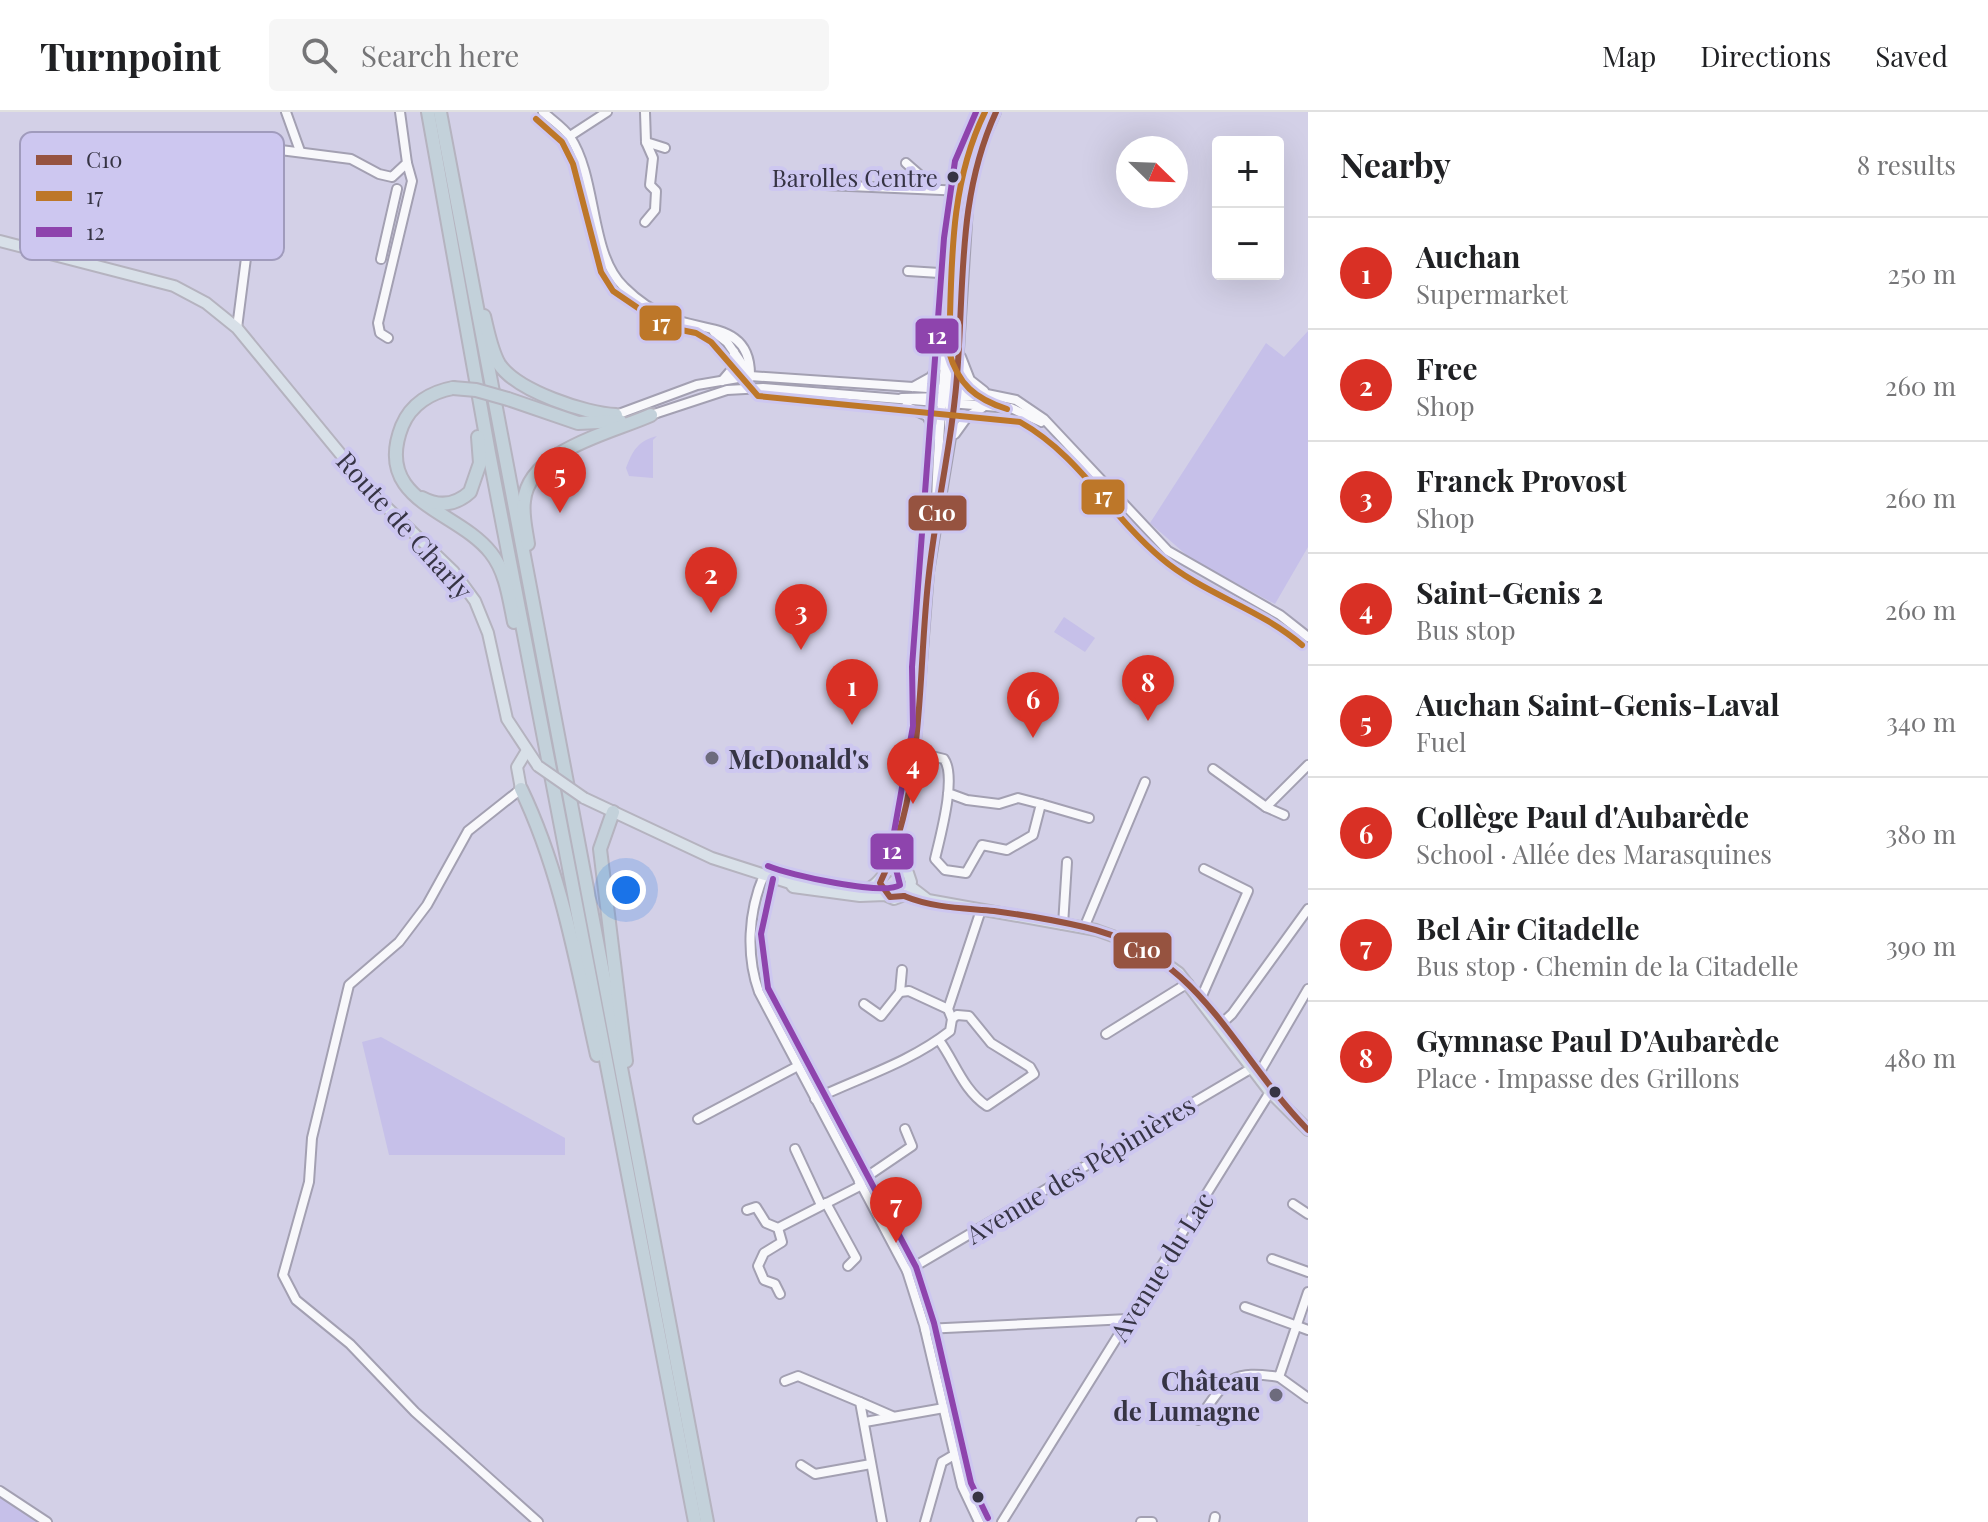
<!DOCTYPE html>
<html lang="en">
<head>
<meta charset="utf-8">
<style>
	body { margin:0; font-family:"Playfair Display",serif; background:#f6f6f6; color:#202124 }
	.controls { position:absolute; right:24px; top:24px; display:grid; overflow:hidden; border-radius:8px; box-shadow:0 8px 32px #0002 }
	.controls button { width:72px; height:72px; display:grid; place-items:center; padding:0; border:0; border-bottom:2px solid #e0e0e0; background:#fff; color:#202124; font:40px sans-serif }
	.compass { position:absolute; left:1116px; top:24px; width:72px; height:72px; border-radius:50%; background:#fff; box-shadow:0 8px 32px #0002; rotate:113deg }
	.you { position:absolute; left:626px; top:778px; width:28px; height:28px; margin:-20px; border:6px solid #fff; border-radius:50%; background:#1a73e8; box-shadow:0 0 0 12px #1a73e833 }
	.badge { display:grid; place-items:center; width:52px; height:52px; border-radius:50%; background:#d93025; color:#fff; font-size:26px; font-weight:700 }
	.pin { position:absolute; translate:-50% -66px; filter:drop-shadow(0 2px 4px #0008) }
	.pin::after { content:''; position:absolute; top:42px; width:28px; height:24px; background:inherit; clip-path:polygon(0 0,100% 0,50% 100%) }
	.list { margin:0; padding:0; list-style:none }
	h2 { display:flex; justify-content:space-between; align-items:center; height:104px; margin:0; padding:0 32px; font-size:34px }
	h2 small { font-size:26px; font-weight:400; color:#757577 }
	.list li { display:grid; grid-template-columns:52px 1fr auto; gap:24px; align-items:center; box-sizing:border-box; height:112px; padding:0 32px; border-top:2px solid #e0e0e0 }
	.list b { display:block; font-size:30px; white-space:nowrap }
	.list p { margin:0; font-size:26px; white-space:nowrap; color:#757577 }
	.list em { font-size:26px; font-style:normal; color:#757577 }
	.icon { flex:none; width:44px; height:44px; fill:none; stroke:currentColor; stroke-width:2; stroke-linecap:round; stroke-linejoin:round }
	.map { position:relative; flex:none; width:1308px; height:1410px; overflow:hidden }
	header { display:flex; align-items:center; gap:48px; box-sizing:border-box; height:112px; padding:0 40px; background:#fff; border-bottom:2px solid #e0e0e0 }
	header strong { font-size:38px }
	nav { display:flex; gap:44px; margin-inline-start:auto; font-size:28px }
	.search { width:560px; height:72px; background:#f6f6f6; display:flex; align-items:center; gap:20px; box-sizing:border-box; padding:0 28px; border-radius:8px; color:#757577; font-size:30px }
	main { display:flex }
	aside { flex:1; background:#fff }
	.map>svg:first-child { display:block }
	.green { fill:#c6c0e9 }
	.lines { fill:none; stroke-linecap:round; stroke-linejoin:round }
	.minor-casing { stroke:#a3a0b2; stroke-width:12 }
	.major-casing { stroke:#b5b3bf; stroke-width:14 }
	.highway-casing { stroke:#b5b3bf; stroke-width:16 }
	.minor { stroke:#f8f8fb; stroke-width:8 }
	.major { stroke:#d8e0e8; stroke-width:10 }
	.highway { stroke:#c3d1da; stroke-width:12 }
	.major-bridge-casing { stroke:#b5b3bf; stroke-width:14; stroke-linecap:butt }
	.highway-bridge-casing { stroke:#b5b3bf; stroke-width:16; stroke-linecap:butt }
	.major-bridge { stroke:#d8e0e8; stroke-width:10 }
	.highway-bridge { stroke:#c3d1da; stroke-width:12 }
	.bus-1-casing { stroke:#cdc7f0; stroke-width:12 }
	.bus-2-casing { stroke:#cdc7f0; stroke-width:12 }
	.bus-3-casing { stroke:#cdc7f0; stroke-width:12 }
	.bus-1 { stroke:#965340; stroke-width:6 }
	.bus-2 { stroke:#bd7729; stroke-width:6 }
	.bus-3 { stroke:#8e44ad; stroke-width:6 }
	.bus-dot { fill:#363444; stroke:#cdc7f0; stroke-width:3 }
	.poi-dot { fill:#6d6b7d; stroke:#cdc7f0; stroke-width:3 }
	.labels { text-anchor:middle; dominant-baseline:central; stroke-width:8; stroke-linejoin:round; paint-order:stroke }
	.bus-label { font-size:24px; fill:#363444; stroke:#cdc7f0; text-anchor:end }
	.street-label { font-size:26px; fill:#363444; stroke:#cdc7f0 }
	.poi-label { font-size:26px; font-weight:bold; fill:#363444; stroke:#cdc7f0; text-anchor:start }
	.key { fill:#cdc7f0; stroke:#a09bbc; stroke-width:2 }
	.key-label { font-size:22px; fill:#363444 }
	.line-badge { stroke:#cdc7f0; stroke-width:3 }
	.badge-label { font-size:22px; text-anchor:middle; font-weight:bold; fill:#fff }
</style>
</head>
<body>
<header>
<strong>Turnpoint</strong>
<div class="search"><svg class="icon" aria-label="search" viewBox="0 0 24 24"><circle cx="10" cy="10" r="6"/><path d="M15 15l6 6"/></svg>Search here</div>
<nav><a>Map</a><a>Directions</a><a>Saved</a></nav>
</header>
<main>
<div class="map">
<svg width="1308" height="1410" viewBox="0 0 1308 1410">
	<rect width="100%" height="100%" fill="#d3d0e7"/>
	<g class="green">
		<path d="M1308,219V435L1275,492L1191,447L1150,411L1266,231L1284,245Z"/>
		<path d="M657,324L653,328V366L629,364L626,356C633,338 638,329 657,324Z"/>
		<path d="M1064,505L1095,526L1085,540L1054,520Z"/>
		<path d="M381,925L565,1026V1043H389L362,930Z"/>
		<path d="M0,1377L33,1402L52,1410H0Z"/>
	</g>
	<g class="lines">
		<defs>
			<g id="minor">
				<path d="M286,0L300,39"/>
				<path d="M543,0C552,8 564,16 570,25C598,67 589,142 624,175C637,188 653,199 670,206C704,220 751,211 750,264"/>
				<path d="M645,0L646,30L665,36"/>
				<path d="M570,24L607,0"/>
				<path d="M906,51L922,65L925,77"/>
				<path d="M826,73L964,79"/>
				<path d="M645,110L655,98L656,79L650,73L653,46L646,30"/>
				<path d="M381,147L397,77"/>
				<path d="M85,151L100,67L105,60L156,41L218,30L351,47L379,62L392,65L407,51L400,0"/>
				<path d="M908,159L955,162"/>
				<path d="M237,216L260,37"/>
				<path d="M714,220L727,230L751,265"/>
				<path d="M388,226L380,221L378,211L412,69L407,51"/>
				<path d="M961,245L970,268L984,279"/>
				<path d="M722,269L733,256L734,240"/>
				<path d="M913,275L931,265L943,247"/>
				<path d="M902,286L988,284"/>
				<path d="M906,294L927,304L938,324"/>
				<path d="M616,303L697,273L750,264L972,279L1016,288L1044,307L1168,439L1280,503L1308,525"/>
				<path d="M651,303L727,278L763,276L1011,296L1041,310"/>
				<path d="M955,322L968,304L982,296"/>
				<path d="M949,325L950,228"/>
				<path d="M936,395C937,335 943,276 948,216C954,144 949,64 987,0"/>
				<path d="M915,640L944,647C957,665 940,725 935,747L945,758L966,761L982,733L1007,738L1033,723L1041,692L1018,686L999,692L967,688L948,681"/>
				<path d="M1213,657L1266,695L1308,653"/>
				<path d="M521,677L468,719L427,793L399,830L349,873L312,1026L309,1070L283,1163L296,1188L350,1232L415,1300L538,1410"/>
				<path d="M1041,692L1089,706"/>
				<path d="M1266,695L1284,703"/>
				<path d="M902,729L904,757"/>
				<path d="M887,758L895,740L915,640L929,460L955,301L969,79L978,40L996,0"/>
				<path d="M764,763C748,800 746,844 759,880L907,1159L924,1213L962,1374L979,1410"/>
				<path d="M1063,813L1067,750"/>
				<path d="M1084,816L1145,670"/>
				<path d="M900,880L909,879L948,897"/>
				<path d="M1201,886L1248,779L1204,757"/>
				<path d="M864,892L881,904L900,880L902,858"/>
				<path d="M1221,912L1232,902L1308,797"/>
				<path d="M1106,922L1188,871"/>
				<path d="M939,928C955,950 963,978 987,994L1034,962L1030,955L991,931L969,904L957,903L952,907"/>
				<path d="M1258,963L1308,877"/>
				<path d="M815,987C861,965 909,951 950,919L952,907L948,897L981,798"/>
				<path d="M698,1007L798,954"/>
				<path d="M795,1037L821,1093"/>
				<path d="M859,1070L912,1034L905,1017"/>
				<path d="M826,1091L856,1146L848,1154"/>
				<path d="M1293,1092L1308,1102"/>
				<path d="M747,1098L756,1095L766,1111L778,1116L860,1074"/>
				<path d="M778,1116L782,1130L764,1141L758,1154L764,1168L775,1172L780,1182"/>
				<path d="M1272,1147L1308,1160"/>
				<path d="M907,1159L1252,956"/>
				<path d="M1245,1195L1308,1218"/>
				<path d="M925,1217L1128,1207"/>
				<path d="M1279,1265L1308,1286"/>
				<path d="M785,1269L798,1264L860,1290L882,1410"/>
				<path d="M860,1290L892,1304"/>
				<path d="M1198,1308C1226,1269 1228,1257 1279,1265L1308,1180"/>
				<path d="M865,1310L944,1296"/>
				<path d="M801,1353L815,1362L871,1352"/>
				<path d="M0,1379L47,1410"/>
				<path d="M925,1410L942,1350L954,1343"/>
				<path d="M1002,1410L1270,980"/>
				<path d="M1141,1410H1152"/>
				<path d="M1214,1410L1215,1405"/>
			</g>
			<g id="major">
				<path d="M0,129L174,174L206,191L237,216L375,384L453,459L475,489L488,521L507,607L538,654"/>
				<path d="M521,677L517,655L526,640"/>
				<path d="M584,686L712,746L790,771L793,775L860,784L885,783L894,787L907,782L911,770L908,761L896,755C883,758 882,769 871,775C852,784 815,772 795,768L790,771"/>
				<path d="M911,775L928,788L1096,818L1143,835L1179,861L1270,980L1308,1018"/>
			</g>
			<g id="highway">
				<path d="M428,0L489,341L695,1410"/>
				<path d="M440,0L707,1410"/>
				<path d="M484,204C488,220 491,238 499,252C517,279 586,302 616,303"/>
				<path d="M453,276C431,280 411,292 402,314C372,390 458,398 491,441C506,460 509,486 514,510"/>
				<path d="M508,287L578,311L620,309"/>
				<path d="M422,386C439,395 456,393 470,380L480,351L478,325"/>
				<path d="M528,432C526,418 522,403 524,389C529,338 611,321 651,303"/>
				<path d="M521,677C561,760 577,854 597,943"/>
				<path d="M613,700L600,737L626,949"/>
			</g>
		</defs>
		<use href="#minor" class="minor-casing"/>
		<use href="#major" class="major-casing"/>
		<use href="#highway" class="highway-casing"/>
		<use href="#minor" class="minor"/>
		<use href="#major" class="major"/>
		<use href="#highway" class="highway"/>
		<defs>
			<path id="major-bridge" d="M538,654L584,686"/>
			<path id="highway-bridge" d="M453,276L476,278L508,287"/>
		</defs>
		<use href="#major-bridge" class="major-bridge-casing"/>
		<use href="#highway-bridge" class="highway-bridge-casing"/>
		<use href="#major-bridge" class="major-bridge"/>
		<use href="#highway-bridge" class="highway-bridge"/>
		<defs>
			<g id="bus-1">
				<path d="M904,784L890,785L880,771C926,676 917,563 929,461C937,390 954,321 958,250C964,162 959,81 996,0"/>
				<path d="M904,784C933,796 963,796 994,799C1024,803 1054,808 1084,815C1200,841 1232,940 1308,1018"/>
			</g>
			<g id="bus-2">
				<path d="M985,0C948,75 952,158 949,240C958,272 975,287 1007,297"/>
				<path d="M536,7L562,30L573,52L601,160L613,179L666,215L696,221L711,230L758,284L1020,310C1079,343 1110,403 1161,446C1203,482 1259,496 1302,533"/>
			</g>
			<g id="bus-3">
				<path d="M768,754C789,763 884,784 900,773L891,737L913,614L912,555L944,126L955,49L976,0"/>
				<path d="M773,767L761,822L768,876L916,1155L934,1211L971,1371L988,1406"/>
			</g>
		</defs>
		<use href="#bus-1" class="bus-1-casing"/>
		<use href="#bus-2" class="bus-2-casing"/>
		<use href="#bus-3" class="bus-3-casing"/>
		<use href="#bus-1" class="bus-1"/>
		<use href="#bus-2" class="bus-2"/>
		<use href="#bus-3" class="bus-3"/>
	</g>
	<g class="bus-dot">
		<circle cx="953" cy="65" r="7"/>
		<circle cx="1275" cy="980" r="7"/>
		<circle cx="978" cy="1385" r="7"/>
	</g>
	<g class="poi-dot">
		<circle cx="712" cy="646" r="8"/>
		<circle cx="1276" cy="1283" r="8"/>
	</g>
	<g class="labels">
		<g class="bus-label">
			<text x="938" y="65">Barolles Centre</text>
		</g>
		<g class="street-label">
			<text transform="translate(405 413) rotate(48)">Route de Charly</text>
			<text transform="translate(1080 1057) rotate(-31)">Avenue des Pépinières</text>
			<text transform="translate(1161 1154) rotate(-58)">Avenue du Lac</text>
		</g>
		<g class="poi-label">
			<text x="728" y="646">McDonald's</text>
			<text x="1260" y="1268" text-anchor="end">Château<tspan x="1260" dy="30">de Lumagne</tspan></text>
		</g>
	</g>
	<rect x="20" y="20" width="264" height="128" rx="12" class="key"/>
	<rect x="36" y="43" width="36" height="10" fill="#965340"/>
	<rect x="36" y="79" width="36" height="10" fill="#bd7729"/>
	<rect x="36" y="115" width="36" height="10" fill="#8e44ad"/>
	<g class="key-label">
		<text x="86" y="56">C10</text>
		<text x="86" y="92">17</text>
		<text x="86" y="128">12</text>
	</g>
	<g class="line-badge">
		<rect x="638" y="192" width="45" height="38" rx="8" fill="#bd7729"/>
		<rect x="914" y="205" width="46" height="38" rx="8" fill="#8e44ad"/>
		<rect x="1080" y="366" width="46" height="38" rx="8" fill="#bd7729"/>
		<rect x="907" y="382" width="61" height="38" rx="8" fill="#965340"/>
		<rect x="869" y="720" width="46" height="39" rx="8" fill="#8e44ad"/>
		<rect x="1112" y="819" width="61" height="39" rx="8" fill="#965340"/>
	</g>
	<g class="badge-label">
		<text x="661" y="219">17</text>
		<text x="937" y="232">12</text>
		<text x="1103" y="392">17</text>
		<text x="937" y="409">C10</text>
		<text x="892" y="747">12</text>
		<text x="1142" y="846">C10</text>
	</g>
</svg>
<div class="controls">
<button>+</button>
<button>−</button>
</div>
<svg class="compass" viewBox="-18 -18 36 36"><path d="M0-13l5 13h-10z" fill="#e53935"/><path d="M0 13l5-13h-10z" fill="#757577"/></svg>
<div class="you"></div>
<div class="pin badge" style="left:852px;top:613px">1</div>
<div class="pin badge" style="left:711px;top:501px">2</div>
<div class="pin badge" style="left:801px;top:538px">3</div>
<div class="pin badge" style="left:913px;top:692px">4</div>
<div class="pin badge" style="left:560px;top:401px">5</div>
<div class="pin badge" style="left:1033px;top:626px">6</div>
<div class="pin badge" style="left:896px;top:1131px">7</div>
<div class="pin badge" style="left:1148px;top:609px">8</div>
</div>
<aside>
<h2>Nearby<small>8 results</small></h2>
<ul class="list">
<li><span class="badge">1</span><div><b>Auchan</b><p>Supermarket</p></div><em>250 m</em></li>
<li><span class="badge">2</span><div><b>Free</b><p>Shop</p></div><em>260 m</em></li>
<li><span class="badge">3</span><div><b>Franck Provost</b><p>Shop</p></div><em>260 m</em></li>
<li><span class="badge">4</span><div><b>Saint-Genis 2</b><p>Bus stop</p></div><em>260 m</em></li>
<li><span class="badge">5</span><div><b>Auchan Saint-Genis-Laval</b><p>Fuel</p></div><em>340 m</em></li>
<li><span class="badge">6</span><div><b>Collège Paul d'Aubarède</b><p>School · Allée des Marasquines</p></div><em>380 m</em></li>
<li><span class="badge">7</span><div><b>Bel Air Citadelle</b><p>Bus stop · Chemin de la Citadelle</p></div><em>390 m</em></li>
<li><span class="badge">8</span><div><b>Gymnase Paul D'Aubarède</b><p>Place · Impasse des Grillons</p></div><em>480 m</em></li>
</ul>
</aside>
</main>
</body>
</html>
